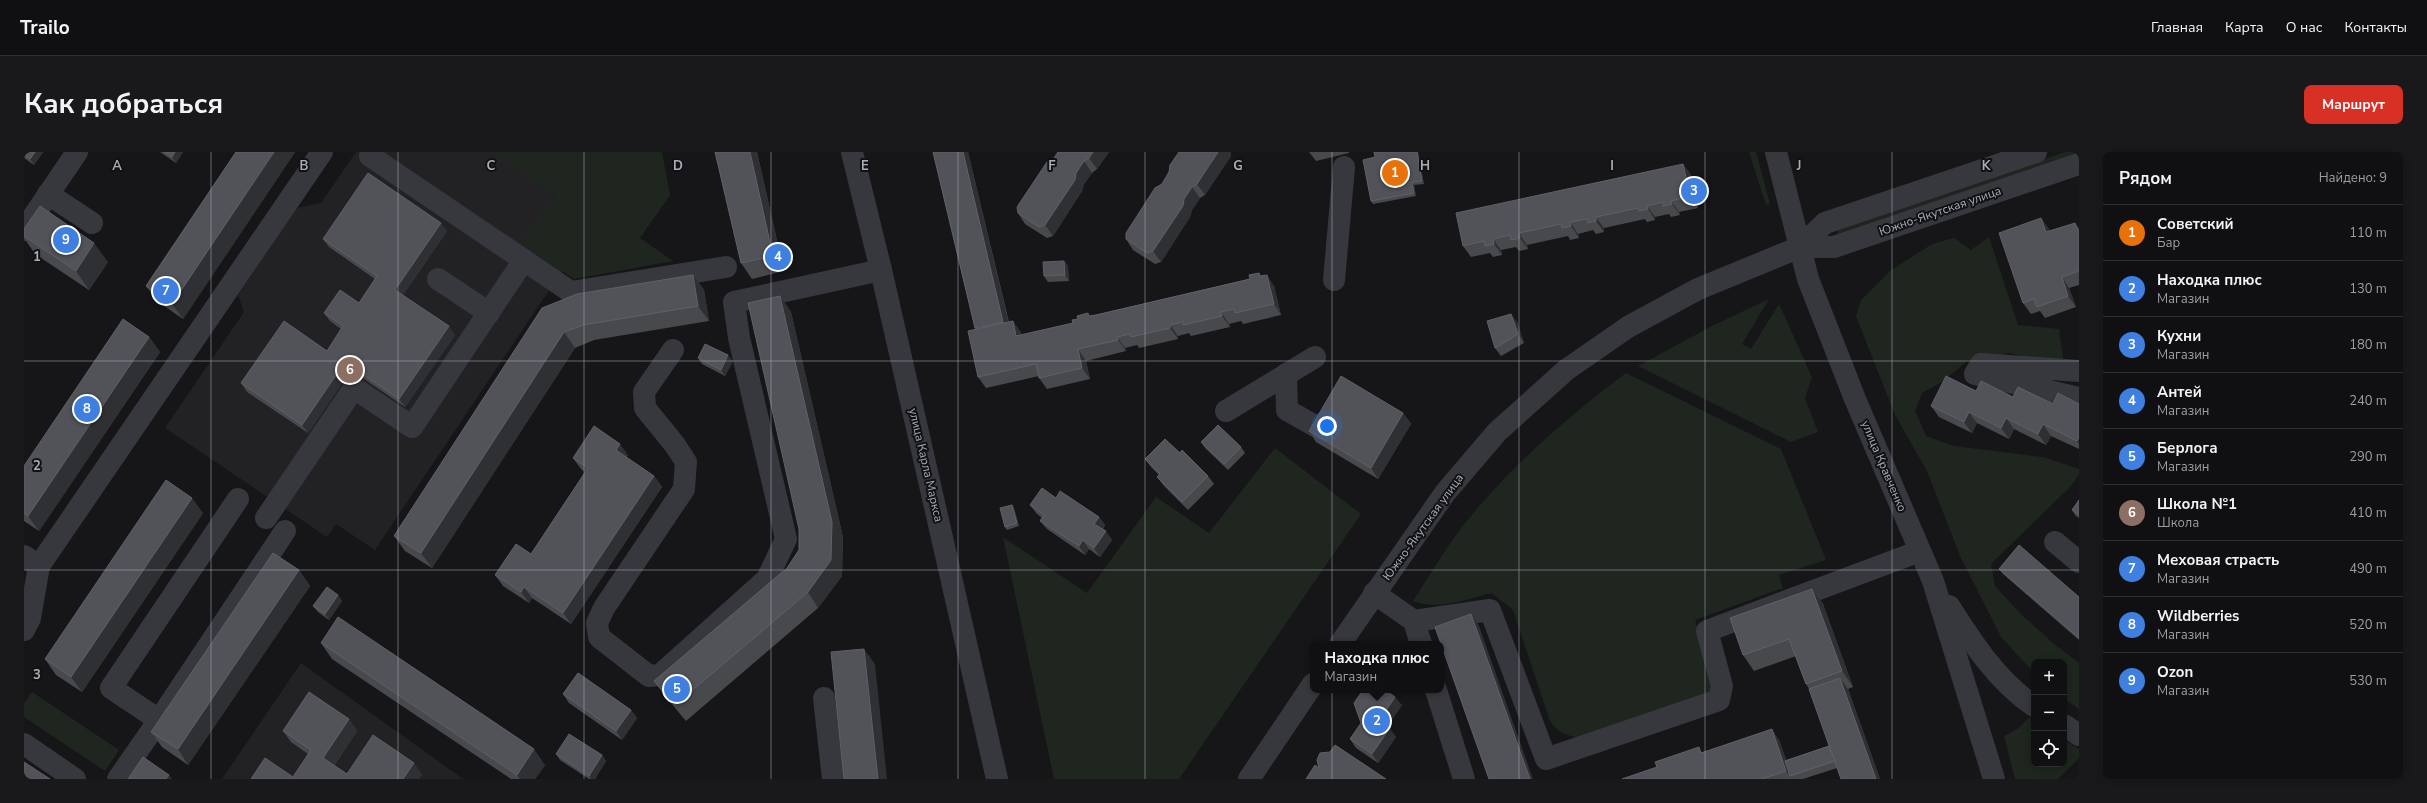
<!DOCTYPE html>
<html lang="ru">
<head>
<meta charset="utf-8">
<style>
	body { margin:0; font-family:"Nunito Sans",sans-serif; background:#19191b; color:#f1f3f6 }
	.controls { position:absolute; right:12px; bottom:12px; display:grid; overflow:hidden; border-radius:8px; box-shadow:0 2px 10px #0003 }
	.controls button { width:36px; height:36px; display:grid; place-items:center; padding:0; border:0; border-bottom:1px solid #303032; background:#101012; color:#f1f3f6; font:20px sans-serif }
	.you { position:absolute; left:1303px; top:274px; width:14px; height:14px; margin:-10px; border:3px solid #fff; border-radius:50%; background:#1a73e8; box-shadow:0 0 0 6px #1a73e833 }
	.badge { display:grid; place-items:center; width:26px; height:26px; border-radius:50%; background:#d93025; color:#fff; font-size:13px; font-weight:700 }
	.pin { position:absolute; translate:-50% -50%; border:2px solid #fff; box-shadow:0 1px 4px #0006 }
	.popup { position:absolute; left:1286px; top:489px; width:134px; height:52px; box-sizing:border-box; display:grid; place-content:center; border-radius:8px; background:#101012; filter:drop-shadow(0 1px 3px #0005); font-size:13px; white-space:nowrap; color:#9c9d9f }
	.popup b { font-size:15px; color:#f1f3f6 }
	.popup::after { content:''; position:absolute; left:50%; top:100%; margin-left:-8px; border:8px solid transparent; border-top-color:#101012 }
	.list { margin:0; padding:0; list-style:none }
	h2 { display:flex; justify-content:space-between; align-items:center; height:52px; margin:0; padding:0 16px; font-size:17px }
	h2 small { font-size:13px; font-weight:400; color:#9c9d9f }
	.list li { display:grid; grid-template-columns:26px 1fr auto; gap:12px; align-items:center; box-sizing:border-box; height:56px; padding:0 16px; border-top:1px solid #303032 }
	.list b { display:block; font-size:15px; white-space:nowrap }
	.list p { margin:0; font-size:13px; white-space:nowrap; color:#9c9d9f }
	.list em { font-size:13px; font-style:normal; color:#9c9d9f }
	.icon { flex:none; width:22px; height:22px; fill:none; stroke:currentColor; stroke-width:2; stroke-linecap:round; stroke-linejoin:round }
	.map { position:relative; flex:none; width:2055px; height:627px; overflow:hidden; border-radius:8px }
	header { display:flex; align-items:center; gap:24px; box-sizing:border-box; height:56px; padding:0 20px; background:#101012; border-bottom:1px solid #303032 }
	header strong { font-size:19px }
	nav { display:flex; gap:22px; margin-inline-start:auto; font-size:14px }
	.intro { display:flex; align-items:center; justify-content:space-between; box-sizing:border-box; height:96px; padding:0 24px }
	h1 { margin:0; font-size:28px }
	.button { padding:10px 18px; border-radius:8px; background:#d93025; color:#fff; font-size:14px; font-weight:700 }
	main { display:flex; gap:24px; padding:0 24px }
	aside { flex:1; background:#101012; border-radius:8px; box-shadow:0 2px 10px #0003 }
	.map>svg:first-child { display:block }
	.built { fill:#222225 }
	.green { fill:#1e261f }
	.lines { fill:none; stroke-linecap:round; stroke-linejoin:round }
	.minor { stroke:#37383d; stroke-width:22 }
	.wall { fill:#47494d }
	.shaded-wall { fill:#2f3033 }
	.building { fill:#525359; stroke:#5f6168 }
	.grid { fill:none; stroke:#a8adb8; stroke-width:1; stroke-opacity:0.55 }
	.labels { text-anchor:middle; dominant-baseline:central; stroke-width:4; stroke-linejoin:round; paint-order:stroke }
	.street-label { font-size:12px; fill:#a8adb8; stroke:#111113 }
	.grid-label { font-size:13px; text-anchor:middle; font-weight:bold; fill:#a8adb8; stroke:#111113; stroke-width:4; stroke-linejoin:round; paint-order:stroke }
</style>
</head>
<body>
<header>
<strong>Trailo</strong>
<nav><a>Главная</a><a>Карта</a><a>О нас</a><a>Контакты</a></nav>
</header>
<div class="intro"><h1>Как добраться</h1><a class="button">Маршрут</a></div>
<main>
<div class="map">
<svg width="2055" height="627" viewBox="0 0 2055 627">
	<rect width="100%" height="100%" fill="#161618"/>
	<g class="built">
		<path d="M332,0H602L538,119L351,398L312,372L303,385L141,276L220,160L214,143L272,56L297,51Z"/>
		<path d="M277,511L439,627H198Z"/>
	</g>
	<g class="green">
		<path d="M471,0H638L646,43L616,86L649,109L550,127L497,92L532,42Z"/>
		<path d="M1725,0H1732L1746,52L1742,53Z"/>
		<path d="M2041,0H2055V3L1815,85L1813,78Z"/>
		<path d="M1965,85L1994,173L2035,177L2040,213L1985,201L1943,209L1918,230L1898,241L1891,259L1902,284L1930,294L2019,305L2055,317V322L2048,333L1967,412L1971,434L1997,462L2030,492L2055,511V557L2040,547V510H2010V521L1977,485L1936,404L1903,319L1871,263L1832,164L1837,148L1866,119L1908,92L1930,86L1947,98Z"/>
		<path d="M1745,147L1718,192L1727,197L1755,152L1788,225L1781,246L1794,280L1767,290L1614,214L1688,174Z"/>
		<path d="M1602,221L1757,297L1802,408L1755,423L1759,436L1671,468L1689,531L1688,542L1558,586C1544,584 1534,581 1526,569L1489,458L1468,441C1442,447 1415,459 1389,449C1405,425 1420,398 1438,375C1485,316 1542,266 1602,221Z"/>
		<path d="M1251,296L1337,362L1155,627H1030L979,385L1063,441L1132,345L1185,381Z"/>
		<path d="M8,540L95,598L81,619L0,565V551Z"/>
		<path d="M2005,565L2010,569V612H2040V588L2055,597V606L2034,627H1991L1980,584L1995,576Z"/>
	</g>
	<g class="lines">
		<g class="minor">
			<path d="M828,0L857,118L973,627"/>
			<path d="M1752,0L1784,127L1831,247L1909,429L1970,627"/>
			<path d="M346,4L547,140L702,115"/>
			<path d="M24,42L68,71"/>
			<path d="M0,78L53,0"/>
			<path d="M1776,95L1801,71L2012,0"/>
			<path d="M414,127L465,161"/>
			<path d="M1310,128L1320,15"/>
			<path d="M649,198L620,240L621,256L651,293L662,310L660,337L580,456L573,471L575,485L625,524L636,523L743,427L762,387L715,186L710,150L857,118"/>
			<path d="M2055,219L1957,212L1951,222L2055,246"/>
			<path d="M1262,222L1263,258L1291,274"/>
			<path d="M1202,259L1291,205"/>
			<path d="M214,347L87,536L135,568L261,379"/>
			<path d="M242,366L330,236L388,275L500,108"/>
			<path d="M2031,390L2055,410"/>
			<path d="M0,404L15,414L6,466L0,478"/>
			<path d="M15,414L298,0"/>
			<path d="M1350,441L1390,469L1397,492"/>
			<path d="M1925,454C1948,490 1973,529 2010,554"/>
			<path d="M1390,469L1466,458L1522,607L1695,548L1698,534L1683,479L1896,399"/>
			<path d="M1316,492L1421,341L1473,280L1542,218L1604,175L1674,137L1776,95H1810L2055,12"/>
			<path d="M1412,538L1440,627"/>
			<path d="M800,546L809,627"/>
			<path d="M2040,573L2055,583"/>
			<path d="M0,592L51,627"/>
			<path d="M94,627L135,568"/>
			<path d="M1225,627L1289,532"/>
		</g>
	</g>
	<g class="wall">
		<path d="M0,0H19L10,13L0,6Z"/>
		<path d="M136,0H159L152,11Z"/>
		<path d="M212,0H271L159,167L133,149L122,134Z"/>
		<path d="M691,0H733L760,119L728,127L717,111Z"/>
		<path d="M909,0H944L985,170L997,180V183L1049,171L1066,164L1237,124L1250,134L1257,163L1219,172L1217,169L1205,172L1206,175L1167,184L1165,181L1154,184V187L1115,196L1113,193L1101,196L1102,199L1062,209L1066,227L1023,237L1015,226V224L962,236L954,225L951,177Z"/>
		<path d="M1085,0L1073,17L1068,21L1060,32L1058,39L1029,84L1023,86L1001,72L994,61L1030,6Z"/>
		<path d="M1155,0H1207V4L1181,43L1176,46L1168,58L1166,65L1137,110L1131,112L1109,98L1102,87L1145,20Z"/>
		<path d="M1285,0H1325V1L1292,9Z"/>
		<path d="M1350,0H1394L1400,32L1390,33L1392,44L1349,52L1347,49L1351,5Z"/>
		<path d="M1659,12L1667,23L1674,56L1655,60L1656,63L1647,65L1645,62L1631,65V68L1623,70L1621,67L1580,76V80L1572,82L1569,78L1554,82L1555,86L1546,88L1544,84L1503,93L1504,97L1495,99L1492,95L1477,98L1478,103L1469,105L1466,101L1447,105L1439,94Z"/>
		<path d="M2017,66L2026,79L2055,76V133L2045,136L2052,155L2021,166L2016,159L2007,162L1999,151Z"/>
		<path d="M0,77L84,110L65,138L11,102L0,86Z"/>
		<path d="M423,79L379,143L431,183L381,255L327,218L284,281L223,240L217,231L303,199L317,177L306,169L300,161L335,151L351,127L305,95L299,87Z"/>
		<path d="M1040,109L1044,114L1045,129L1024,130L1020,124Z"/>
		<path d="M669,123L680,138L685,169L570,188L551,196L408,416L381,399L370,384L518,156Z"/>
		<path d="M756,144L767,160L819,385L818,424L794,456L662,569L641,544L630,529L763,416L775,398V377Z"/>
		<path d="M1493,170L1500,191L1477,204L1471,196Z"/>
		<path d="M125,185L136,200L15,379L0,369V314Z"/>
		<path d="M674,206L709,209L701,224L678,212Z"/>
		<path d="M1952,239L2029,252H2055V297L2027,284L2022,293L1990,277L1985,287L1953,271L1948,281L1915,265L1907,254Z"/>
		<path d="M1379,261L1387,272L1354,327L1292,290L1285,279Z"/>
		<path d="M1177,290L1217,295L1221,301L1204,318L1181,296Z"/>
		<path d="M1156,301L1184,324L1190,332L1164,358L1140,334L1133,325L1135,323L1127,315L1121,307Z"/>
		<path d="M604,303L602,305L630,324L638,335L547,472L508,446L505,451L479,434L471,423L507,402L561,320L557,317L549,306Z"/>
		<path d="M1032,346L1075,365L1081,373L1079,377L1088,388L1076,405L1065,397L1061,403L1023,377L1016,369L1018,366L1013,362L1006,353Z"/>
		<path d="M2055,348V366L2052,364L2048,358Z"/>
		<path d="M988,353L990,356L995,374L983,378L981,375Z"/>
		<path d="M179,361L58,540L32,523L21,507Z"/>
		<path d="M1975,417L2055,445V488L1979,422Z"/>
		<path d="M275,418L286,434L164,613L138,595L127,580Z"/>
		<path d="M1788,437L1799,452L1829,535L1824,537L1856,627H1817L1813,616L1779,627H1598L1678,600L1755,588L1762,608L1805,594L1785,537L1782,532L1772,504L1730,519L1719,503Z"/>
		<path d="M314,443L318,449L305,468L294,460L289,454Z"/>
		<path d="M297,491L521,613L511,627H487L308,507Z"/>
		<path d="M539,542L607,558L613,566L598,588L545,551Z"/>
		<path d="M1378,553L1363,575L1372,585L1354,611L1332,596L1326,587Z"/>
		<path d="M325,567L333,579L310,614L323,622H398L395,627H227L269,625L284,602L267,590L259,579Z"/>
		<path d="M532,602L578,603L582,609L571,627H565L536,608Z"/>
	</g>
	<g class="shaded-wall">
		<path d="M11,0H19L10,13L6,7Z"/>
		<path d="M151,0H159L152,11L148,5Z"/>
		<path d="M250,0H271L159,167L148,152Z"/>
		<path d="M726,0H733L760,119L749,104Z"/>
		<path d="M939,0H944L987,181L979,170Z"/>
		<path d="M1069,0H1085L1073,17L1065,6Z"/>
		<path d="M1194,0H1207V4L1181,43L1173,32Z"/>
		<path d="M1393,0H1394L1400,32L1398,29Z"/>
		<path d="M1060,9L1068,21L1060,32L1058,39L1029,84L1021,73L1052,21Z"/>
		<path d="M1659,12L1667,23L1674,56L1666,44Z"/>
		<path d="M1388,30L1390,33L1392,44L1390,41Z"/>
		<path d="M1168,35L1176,46L1168,58L1166,65L1137,110L1129,99L1160,47Z"/>
		<path d="M1647,49L1655,60L1656,63L1648,52Z"/>
		<path d="M1623,54L1631,65V68L1624,57Z"/>
		<path d="M1572,65L1580,76V80L1572,69Z"/>
		<path d="M2017,66L2025,77L2030,92L2022,80Z"/>
		<path d="M1546,70L1554,82L1555,86L1547,74Z"/>
		<path d="M417,71L423,79L377,146L371,138Z"/>
		<path d="M2051,71L2055,76V80L2054,78Z"/>
		<path d="M1495,81L1503,93L1504,97L1496,86Z"/>
		<path d="M1469,87L1477,98L1478,103L1470,92Z"/>
		<path d="M70,91L84,110L65,138L52,119Z"/>
		<path d="M1040,109L1044,114L1045,129L1041,123Z"/>
		<path d="M669,123L680,138L685,169L674,154Z"/>
		<path d="M1243,123L1250,134L1257,163L1250,152Z"/>
		<path d="M2038,125L2045,136L2052,155L2044,144Z"/>
		<path d="M756,144L767,160L819,385L818,424L794,456L784,440Z"/>
		<path d="M1197,160L1205,172L1206,175L1198,164Z"/>
		<path d="M1487,162L1493,170L1500,191L1494,182Z"/>
		<path d="M989,169L997,180L1000,195L992,184Z"/>
		<path d="M1146,173L1154,184V187L1146,176Z"/>
		<path d="M425,174L431,183L381,255L375,247Z"/>
		<path d="M540,180L551,196L408,416L397,401Z"/>
		<path d="M125,185L136,200L15,379L4,364Z"/>
		<path d="M1093,185L1101,196L1102,199L1094,188Z"/>
		<path d="M1054,197L1062,209L1066,227L1058,216Z"/>
		<path d="M704,203L709,209L701,224L697,218Z"/>
		<path d="M321,210L327,218L284,281L278,273Z"/>
		<path d="M1945,260L1953,271L1948,281L1940,270Z"/>
		<path d="M1379,261L1387,272L1354,327L1347,316Z"/>
		<path d="M1982,266L1990,277L1985,287L1977,276Z"/>
		<path d="M2019,272L2027,284L2022,293L2014,282Z"/>
		<path d="M2055,285V292L2053,289Z"/>
		<path d="M596,292L604,303L600,309L592,298Z"/>
		<path d="M630,324L638,335L547,472L539,461Z"/>
		<path d="M168,346L179,361L58,540L47,525Z"/>
		<path d="M988,353L990,356L995,374L993,371Z"/>
		<path d="M1075,365L1081,373L1076,380L1070,372Z"/>
		<path d="M1082,379L1088,388L1076,405L1070,396Z"/>
		<path d="M1059,388L1065,397L1061,403L1055,394Z"/>
		<path d="M275,418L286,434L164,613L154,597Z"/>
		<path d="M500,435L508,446L505,451L497,440Z"/>
		<path d="M1788,437L1799,452L1829,535L1818,519Z"/>
		<path d="M314,443L318,449L305,468L301,462Z"/>
		<path d="M1447,462L1455,474L1509,627H1506Z"/>
		<path d="M840,497L851,512L863,627H854Z"/>
		<path d="M1816,526L1824,537L1856,627H1852Z"/>
		<path d="M1371,545L1378,553L1361,578L1355,569Z"/>
		<path d="M607,558L613,566L598,588L592,579Z"/>
		<path d="M325,567L333,579L307,618L299,606Z"/>
		<path d="M1366,576L1372,585L1354,611L1348,602Z"/>
		<path d="M1748,577L1755,588L1768,624H1766L1762,619Z"/>
		<path d="M510,597L521,613L511,627H496L493,623Z"/>
		<path d="M578,603L582,609L571,627H567L565,624Z"/>
		<path d="M390,611L398,622L395,627H379Z"/>
		<path d="M145,623L148,627H142Z"/>
	</g>
	<g class="building">
		<path d="M0,0H11L6,7L0,3Z"/>
		<path d="M140,0H151L148,5Z"/>
		<path d="M212,0H250L148,152L122,134Z"/>
		<path d="M691,0H726L749,104L717,111Z"/>
		<path d="M909,0H939L979,170L951,176Z"/>
		<path d="M1034,0H1069L1065,6L1060,9L1052,21L1051,28L1021,73L1015,75L994,61L993,55L1023,10L1030,6Z"/>
		<path d="M1155,0H1194L1173,32L1168,35L1160,47L1159,54L1129,99L1123,101L1102,87V81L1131,36L1138,32L1145,20L1146,13Z"/>
		<path d="M1350,0H1393L1398,29L1388,30L1390,41L1347,49L1339,8L1351,5Z"/>
		<path d="M1659,12L1666,44L1647,49L1648,52L1639,54V50L1623,54L1624,57L1615,59L1614,56L1572,65V69L1564,71L1563,67L1546,70L1547,74L1538,76L1537,72L1495,81L1496,86L1487,88L1486,83L1469,87L1470,92L1461,94L1460,89L1439,94L1432,61Z"/>
		<path d="M344,21L417,71L371,138L425,174L375,247L321,210L278,273L217,231L260,169L303,199L319,174L300,161L316,138L335,151L353,124L299,87Z"/>
		<path d="M16,54L70,91L52,119L0,84V77Z"/>
		<path d="M2017,66L2022,80L2051,71L2054,78H2055V119L2038,125L2044,144L2013,155L2010,147L1999,151L1975,81Z"/>
		<path d="M1040,109L1041,123L1020,124L1019,110Z"/>
		<path d="M1235,121L1236,124L1243,123L1250,152L1211,161L1210,157L1197,160L1198,164L1159,173V170L1146,173V176L1107,185L1106,182L1093,185L1094,188L1054,197L1058,216L1015,226L1012,212L954,225L944,179L989,169L992,184L1049,171L1048,168L1054,167L1053,164L1064,161L1065,164L1072,163L1218,129L1226,127L1225,123Z"/>
		<path d="M669,123L674,154L559,173L540,180L397,401L370,384L518,156L553,142Z"/>
		<path d="M756,144L808,370L807,408L784,440L651,553L630,529L763,416L775,398V377L724,151Z"/>
		<path d="M1487,162L1494,182L1471,196L1463,169Z"/>
		<path d="M99,167L125,185L4,364L0,361V314Z"/>
		<path d="M681,192L704,203L697,218L674,206Z"/>
		<path d="M1317,224L1379,261L1347,316L1285,279Z"/>
		<path d="M1922,224L1952,239L1957,229L1989,245L1994,235L2029,252L2034,241L2055,252V285L2053,289L2019,272L2014,282L1982,266L1977,276L1945,260L1940,270L1907,254Z"/>
		<path d="M1194,273L1217,295L1200,312L1177,290Z"/>
		<path d="M570,274L596,292L592,298L630,324L539,461L500,435L497,440L471,423L492,392L507,402L564,316L549,306Z"/>
		<path d="M1141,287L1156,301L1158,298L1184,324L1158,350L1133,325L1136,322L1121,307Z"/>
		<path d="M142,328L168,346L47,525L21,507Z"/>
		<path d="M1018,336L1032,346L1036,339L1075,365L1070,372L1082,379L1070,396L1059,388L1055,394L1016,369L1020,363L1006,353Z"/>
		<path d="M2055,348V363L2048,358Z"/>
		<path d="M988,353L993,371L981,375L976,356Z"/>
		<path d="M1995,393L2055,445V486L1975,417Z"/>
		<path d="M249,401L275,418L154,597L127,580Z"/>
		<path d="M303,435L314,443L301,462L289,454Z"/>
		<path d="M1788,437L1818,519L1782,532L1765,487L1719,503L1706,466Z"/>
		<path d="M1447,462L1506,627H1465L1411,475Z"/>
		<path d="M314,465L510,597L493,623L297,491Z"/>
		<path d="M840,497L854,627H820L807,500Z"/>
		<path d="M554,521L607,558L592,579L539,542Z"/>
		<path d="M1816,526L1852,627H1817L1785,537Z"/>
		<path d="M1339,538H1361L1371,545L1355,569L1366,576L1348,602L1326,587L1337,571L1330,551Z"/>
		<path d="M285,540L325,567L299,606L323,622L349,583L390,611L379,627H227L241,606L269,625L287,598L259,579Z"/>
		<path d="M1748,577L1762,619L1738,627H1598L1633,615L1631,610L1675,595L1677,601Z"/>
		<path d="M545,582L578,603L565,624L532,602Z"/>
		<path d="M1311,593L1362,627H1282L1291,613L1295,616L1293,608L1296,601L1306,600Z"/>
		<path d="M1805,594L1811,609L1766,624L1761,609Z"/>
		<path d="M119,605L145,623L142,627H104Z"/>
		<path d="M0,610L26,627H0Z"/>
	</g>
	<path class="grid" d="M187,0V627M374,0V627M560,0V627M747,0V627M934,0V627M1121,0V627M1308,0V627M1495,0V627M1681,0V627M1868,0V627M0,209H2055M0,418H2055"/>
	<g class="labels">
		<g class="street-label">
			<text transform="translate(1916 59) rotate(-19)">Южно-Якутская улица</text>
			<text transform="translate(902 313) rotate(77)">улица Карла Маркса</text>
			<text transform="translate(1860 314) rotate(67)">улица Кравченко</text>
			<text transform="translate(1399 375) rotate(-54)">Южно-Якутская улица</text>
		</g>
	</g>
	<g class="grid-label">
		<text x="93" y="18">A</text>
		<text x="280" y="18">B</text>
		<text x="467" y="18">C</text>
		<text x="654" y="18">D</text>
		<text x="841" y="18">E</text>
		<text x="1028" y="18">F</text>
		<text x="1214" y="18">G</text>
		<text x="1401" y="18">H</text>
		<text x="1588" y="18">I</text>
		<text x="1775" y="18">J</text>
		<text x="1962" y="18">K</text>
		<text x="13" y="109">1</text>
		<text x="13" y="318">2</text>
		<text x="13" y="527">3</text>
	</g>
</svg>
<div class="controls">
<button>+</button>
<button>−</button>
<button><svg class="icon" aria-label="locate" viewBox="0 0 24 24"><circle cx="12" cy="12" r="6"/><path d="M12 2v4M12 18v4M2 12h4M18 12h4"/></svg></button>
</div>
<div class="you"></div>
<div class="pin badge" style="left:1371px;top:21px;background:#e8710a">1</div>
<div class="pin badge" style="left:1353px;top:569px;background:#3f7fe0">2</div>
<div class="popup"><b>Находка плюс</b>Магазин</div>
<div class="pin badge" style="left:1670px;top:39px;background:#3f7fe0">3</div>
<div class="pin badge" style="left:754px;top:105px;background:#3f7fe0">4</div>
<div class="pin badge" style="left:653px;top:537px;background:#3f7fe0">5</div>
<div class="pin badge" style="left:326px;top:218px;background:#8d6e63">6</div>
<div class="pin badge" style="left:142px;top:139px;background:#3f7fe0">7</div>
<div class="pin badge" style="left:63px;top:257px;background:#3f7fe0">8</div>
<div class="pin badge" style="left:42px;top:88px;background:#3f7fe0">9</div>
</div>
<aside>
<h2>Рядом<small>Найдено: 9</small></h2>
<ul class="list">
<li><span class="badge" style="background:#e8710a">1</span><div><b>Советский</b><p>Бар</p></div><em>110 m</em></li>
<li><span class="badge" style="background:#3f7fe0">2</span><div><b>Находка плюс</b><p>Магазин</p></div><em>130 m</em></li>
<li><span class="badge" style="background:#3f7fe0">3</span><div><b>Кухни</b><p>Магазин</p></div><em>180 m</em></li>
<li><span class="badge" style="background:#3f7fe0">4</span><div><b>Антей</b><p>Магазин</p></div><em>240 m</em></li>
<li><span class="badge" style="background:#3f7fe0">5</span><div><b>Берлога</b><p>Магазин</p></div><em>290 m</em></li>
<li><span class="badge" style="background:#8d6e63">6</span><div><b>Школа №1</b><p>Школа</p></div><em>410 m</em></li>
<li><span class="badge" style="background:#3f7fe0">7</span><div><b>Меховая страсть</b><p>Магазин</p></div><em>490 m</em></li>
<li><span class="badge" style="background:#3f7fe0">8</span><div><b>Wildberries</b><p>Магазин</p></div><em>520 m</em></li>
<li><span class="badge" style="background:#3f7fe0">9</span><div><b>Ozon</b><p>Магазин</p></div><em>530 m</em></li>
</ul>
</aside>
</main>
</body>
</html>
